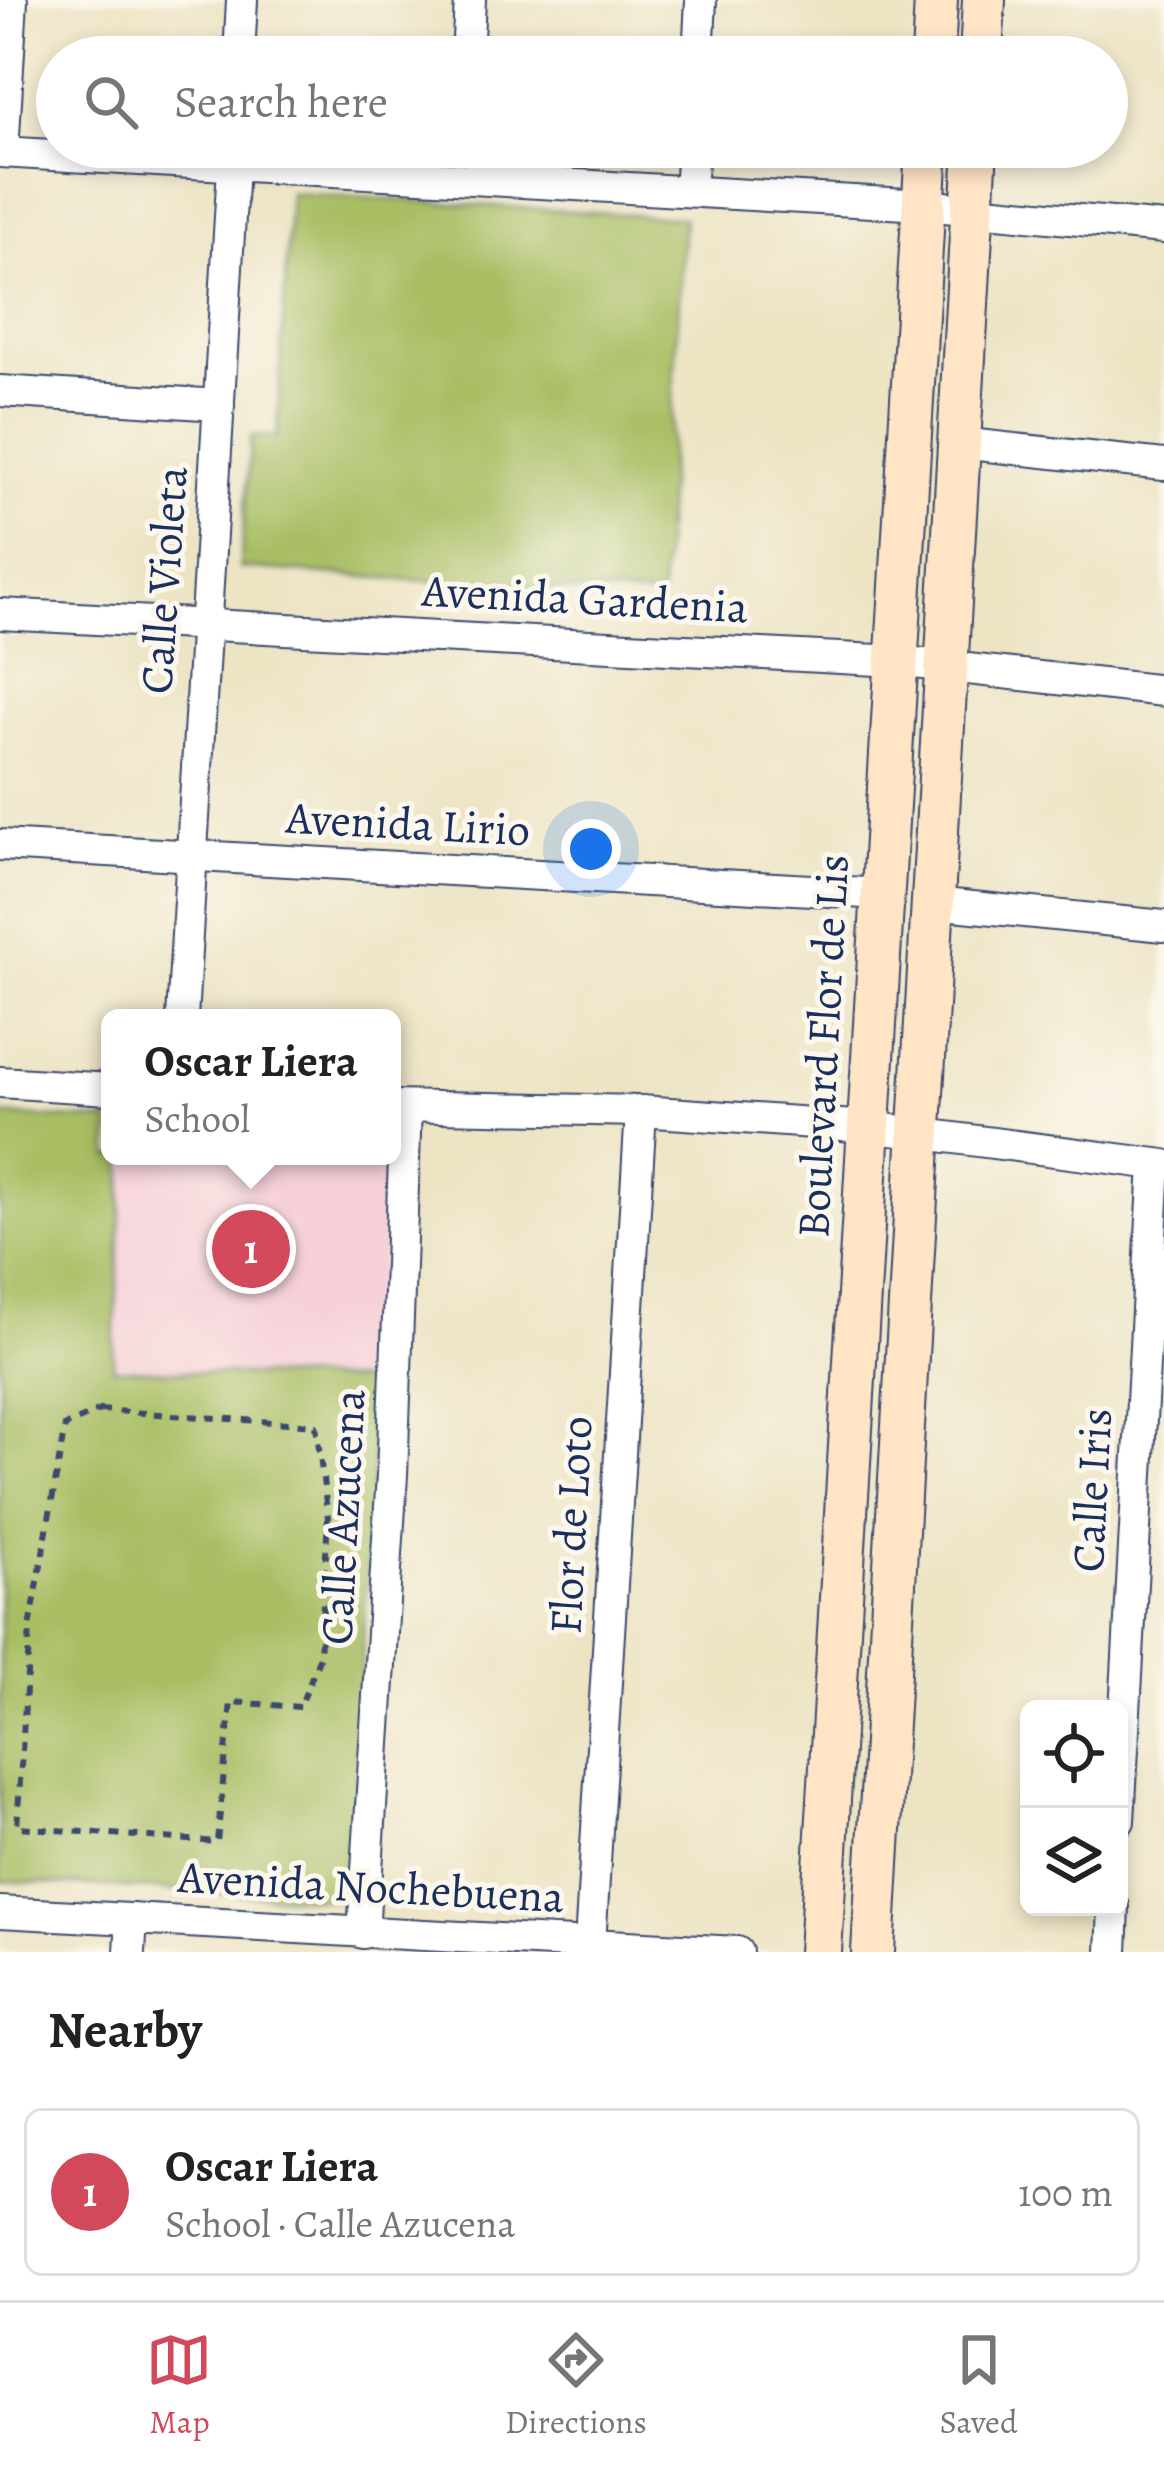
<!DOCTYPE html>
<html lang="en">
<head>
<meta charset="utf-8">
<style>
	body { margin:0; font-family:Alegreya,serif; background:#f2f2f2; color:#222 }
	.controls { position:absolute; right:36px; bottom:36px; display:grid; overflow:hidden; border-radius:18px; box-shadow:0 6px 18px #0003 }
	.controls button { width:108px; height:108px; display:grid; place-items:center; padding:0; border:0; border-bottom:3px solid #e0e0e0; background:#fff; color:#222; font:60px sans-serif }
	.you { position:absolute; left:591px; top:849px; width:42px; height:42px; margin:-30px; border:9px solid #fff; border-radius:50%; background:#1a73e8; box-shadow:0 0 0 18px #1a73e833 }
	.badge { display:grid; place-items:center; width:78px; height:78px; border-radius:50%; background:#d1495b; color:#fff; font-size:39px; font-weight:700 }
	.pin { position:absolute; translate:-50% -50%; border:6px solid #fff; box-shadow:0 3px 12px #0006 }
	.popup { position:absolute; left:101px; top:1009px; width:300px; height:156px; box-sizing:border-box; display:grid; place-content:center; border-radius:18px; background:#fff; filter:drop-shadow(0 3px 9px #0005); font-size:39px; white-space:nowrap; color:#767676 }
	.popup b { font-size:45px; color:#222 }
	.popup::after { content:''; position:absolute; left:50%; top:100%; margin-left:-24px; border:24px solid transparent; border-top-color:#fff }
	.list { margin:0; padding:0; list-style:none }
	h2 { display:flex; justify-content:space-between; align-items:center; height:156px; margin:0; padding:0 48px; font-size:51px }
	h2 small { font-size:39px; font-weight:400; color:#767676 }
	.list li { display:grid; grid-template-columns:78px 1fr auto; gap:36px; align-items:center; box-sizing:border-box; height:168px; margin:0 24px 24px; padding:0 24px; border:3px solid #e0e0e0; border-radius:18px }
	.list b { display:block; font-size:45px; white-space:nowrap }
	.list p { margin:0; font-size:39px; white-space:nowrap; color:#767676 }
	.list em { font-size:39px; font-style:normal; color:#767676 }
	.icon { flex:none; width:66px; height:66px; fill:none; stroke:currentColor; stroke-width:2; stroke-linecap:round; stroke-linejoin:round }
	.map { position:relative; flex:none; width:1164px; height:1952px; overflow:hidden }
	.search { position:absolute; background:#fff; box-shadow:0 6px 18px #0003; left:36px; right:36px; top:36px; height:132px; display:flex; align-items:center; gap:30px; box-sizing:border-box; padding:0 42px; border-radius:66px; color:#767676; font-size:45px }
	.sheet { height:348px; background:#fff }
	nav { display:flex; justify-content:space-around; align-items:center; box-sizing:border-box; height:168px; border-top:3px solid #e0e0e0; background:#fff; font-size:33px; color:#767676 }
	nav a { display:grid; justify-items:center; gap:6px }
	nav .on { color:#d1495b }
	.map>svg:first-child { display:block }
	.built { fill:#f6cfd8 }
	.green { fill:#a9be63; stroke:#627660; stroke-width:3 }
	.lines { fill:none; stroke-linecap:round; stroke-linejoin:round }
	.street-casing { stroke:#3a4a6d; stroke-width:34 }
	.secondary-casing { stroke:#3a4a6d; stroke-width:46 }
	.path { stroke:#3a4a6d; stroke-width:6; stroke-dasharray:9 9; stroke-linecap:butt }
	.street { stroke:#fff; stroke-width:30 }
	.secondary { stroke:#ffe4c6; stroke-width:42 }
	.labels { text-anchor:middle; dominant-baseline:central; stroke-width:10; stroke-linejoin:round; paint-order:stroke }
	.street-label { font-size:45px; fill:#1b2f5e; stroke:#fbf7ec }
</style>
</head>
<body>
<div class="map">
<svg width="1164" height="1952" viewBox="0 0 1164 1952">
	<rect width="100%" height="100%" fill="#fbf7ec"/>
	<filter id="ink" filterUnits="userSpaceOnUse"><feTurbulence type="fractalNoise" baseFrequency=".00833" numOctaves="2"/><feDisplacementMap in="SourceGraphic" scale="24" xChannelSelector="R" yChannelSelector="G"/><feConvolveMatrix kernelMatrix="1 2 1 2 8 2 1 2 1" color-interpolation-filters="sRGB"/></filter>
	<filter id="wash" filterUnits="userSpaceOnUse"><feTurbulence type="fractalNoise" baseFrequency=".004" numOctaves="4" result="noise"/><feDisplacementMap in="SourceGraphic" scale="48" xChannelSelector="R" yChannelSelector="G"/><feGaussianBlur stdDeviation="2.7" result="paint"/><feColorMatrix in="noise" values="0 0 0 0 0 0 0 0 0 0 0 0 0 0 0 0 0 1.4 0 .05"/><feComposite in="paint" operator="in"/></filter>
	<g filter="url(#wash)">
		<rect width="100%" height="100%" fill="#ede4c4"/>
		<path class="built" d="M124,1156H386L377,1382L113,1368Z"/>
		<g class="green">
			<path d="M290,193L684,218L661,597L240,568L251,436L277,437Z"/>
			<path d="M0,1115L110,1121V1156H124L113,1368L377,1382L349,1900L0,1881Z"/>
		</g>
	</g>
	<g filter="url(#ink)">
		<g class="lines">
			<defs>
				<g id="street">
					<path d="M239,57L242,0"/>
					<path d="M467,57L470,0"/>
					<path d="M698,57L701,0"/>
					<path d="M0,152L924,205L1164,228"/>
					<path d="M3,152L12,0"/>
					<path d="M690,191L693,147"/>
					<path d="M0,391L219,405"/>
					<path d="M959,443L1164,465"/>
					<path d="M0,614L897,661L1164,691"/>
					<path d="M0,845L883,894"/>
					<path d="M933,903L1164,926"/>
					<path d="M182,1018L234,150"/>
					<path d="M0,1082L110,1089"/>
					<path d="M392,1106L641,1111L869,1127L1164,1165"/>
					<path d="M1119,1821L1155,1164"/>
					<path d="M0,1912L737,1952"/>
					<path d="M363,1933L392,1475L406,1107"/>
					<path d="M590,1944L641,1111"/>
					<path d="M130,1952L132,1919"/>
					<path d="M1112,1952L1114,1907"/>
				</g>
				<g id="secondary">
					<path d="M933,57L936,0"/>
					<path d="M981,57L984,0"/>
					<path d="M820,1952L927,147"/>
					<path d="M873,1952L976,147"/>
				</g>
			</defs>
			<use href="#street" class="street-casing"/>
			<use href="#secondary" class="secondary-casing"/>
			<path class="path" d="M100,1410L316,1425L328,1518L320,1656L300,1707L231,1702L217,1842L17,1827L30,1628L65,1426Z"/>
			<use href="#street" class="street"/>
			<use href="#secondary" class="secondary"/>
		</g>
	</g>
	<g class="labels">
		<g class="street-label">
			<text transform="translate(164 580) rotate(-86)">Calle Violeta</text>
			<text transform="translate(585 599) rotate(3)">Avenida Gardenia</text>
			<text transform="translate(408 824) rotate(3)">Avenida Lirio</text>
			<text transform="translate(823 1046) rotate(-87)">Boulevard Flor de Lis</text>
			<text transform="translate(1092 1490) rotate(-87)">Calle Iris</text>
			<text transform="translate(343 1517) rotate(-87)">Calle Azucena</text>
			<text transform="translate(571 1525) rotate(-87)">Flor de Loto</text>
			<text transform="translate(371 1887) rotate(3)">Avenida Nochebuena</text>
		</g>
	</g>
</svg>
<div class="controls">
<button><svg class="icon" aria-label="locate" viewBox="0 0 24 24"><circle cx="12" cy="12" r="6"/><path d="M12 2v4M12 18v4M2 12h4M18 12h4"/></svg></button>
<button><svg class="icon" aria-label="layers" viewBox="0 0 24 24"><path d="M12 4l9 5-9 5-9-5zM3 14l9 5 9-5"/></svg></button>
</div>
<div class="you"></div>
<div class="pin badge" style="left:251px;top:1249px">1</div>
<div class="popup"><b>Oscar Liera</b>School</div>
<div class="search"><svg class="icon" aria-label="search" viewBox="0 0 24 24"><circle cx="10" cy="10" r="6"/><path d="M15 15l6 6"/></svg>Search here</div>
</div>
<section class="sheet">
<h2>Nearby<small></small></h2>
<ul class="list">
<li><span class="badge">1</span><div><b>Oscar Liera</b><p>School · Calle Azucena</p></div><em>100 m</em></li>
</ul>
</section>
<nav>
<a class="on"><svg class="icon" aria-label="map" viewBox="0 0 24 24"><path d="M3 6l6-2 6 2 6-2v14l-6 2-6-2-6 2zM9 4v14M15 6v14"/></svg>Map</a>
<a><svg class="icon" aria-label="directions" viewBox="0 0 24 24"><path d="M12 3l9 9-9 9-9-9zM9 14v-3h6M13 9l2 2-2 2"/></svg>Directions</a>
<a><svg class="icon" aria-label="saved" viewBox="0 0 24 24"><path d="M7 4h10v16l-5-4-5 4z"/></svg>Saved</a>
</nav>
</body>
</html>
